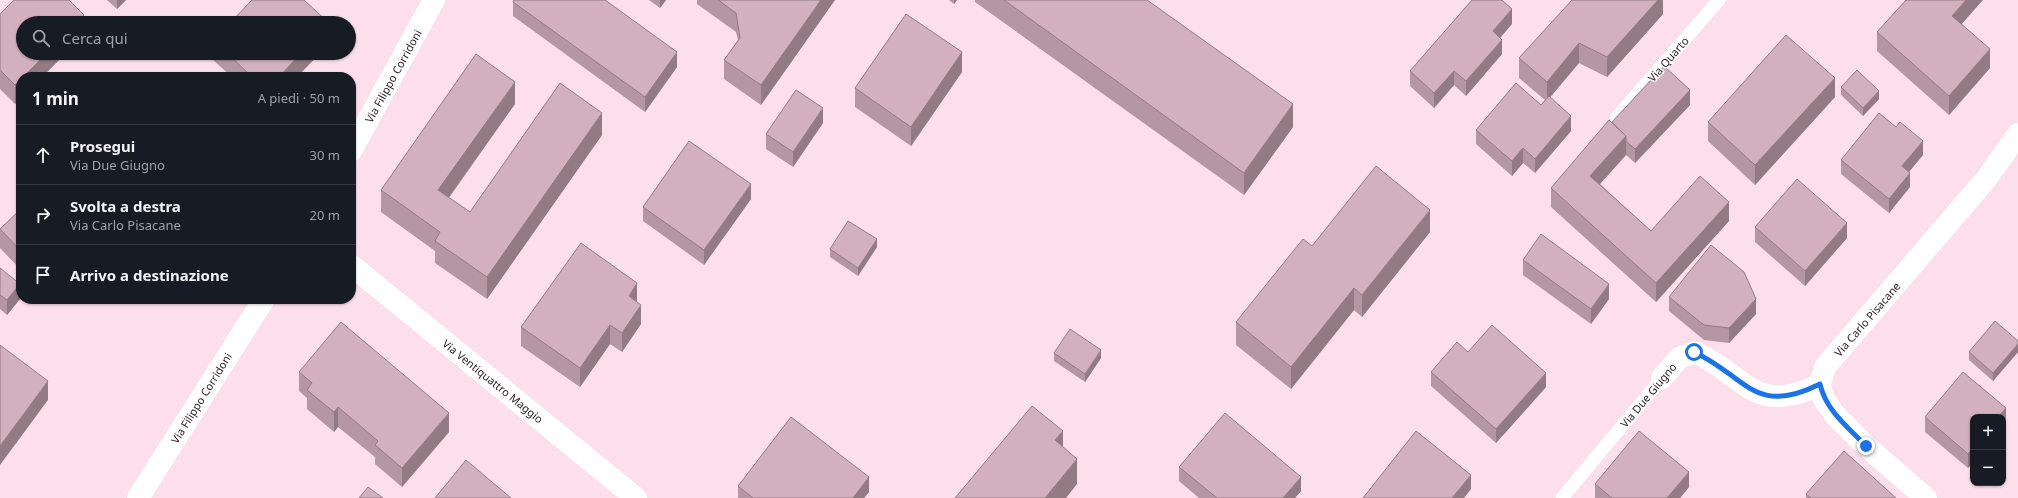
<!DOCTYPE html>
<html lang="it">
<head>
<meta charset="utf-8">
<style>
	body { margin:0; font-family:"Noto Sans",sans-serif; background:#20242c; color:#f1f3f6 }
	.controls { position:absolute; right:12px; bottom:12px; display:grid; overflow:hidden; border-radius:8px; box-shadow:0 1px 3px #0004 }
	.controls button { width:36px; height:36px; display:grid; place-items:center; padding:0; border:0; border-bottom:1px solid #363941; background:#171b24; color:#f1f3f6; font:20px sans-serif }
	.stop { position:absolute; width:12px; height:12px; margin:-9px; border:3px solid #1a73e8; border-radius:50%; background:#fff }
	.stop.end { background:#1a73e8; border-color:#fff; box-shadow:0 1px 4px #0008 }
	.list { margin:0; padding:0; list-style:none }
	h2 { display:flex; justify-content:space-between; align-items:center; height:52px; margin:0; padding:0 16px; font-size:17px }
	h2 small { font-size:13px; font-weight:400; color:#9ea1a6 }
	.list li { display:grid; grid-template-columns:26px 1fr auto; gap:12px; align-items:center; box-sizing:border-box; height:60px; padding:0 16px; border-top:1px solid #363941 }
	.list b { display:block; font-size:15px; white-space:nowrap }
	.list p { margin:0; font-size:13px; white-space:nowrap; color:#9ea1a6 }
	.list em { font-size:13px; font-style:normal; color:#9ea1a6 }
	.icon { flex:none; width:22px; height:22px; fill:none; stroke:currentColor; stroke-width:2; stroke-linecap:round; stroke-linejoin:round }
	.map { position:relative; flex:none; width:2018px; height:498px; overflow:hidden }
	.search { position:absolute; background:#171b24; box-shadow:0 1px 3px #0004; left:16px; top:16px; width:340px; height:44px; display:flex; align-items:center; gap:10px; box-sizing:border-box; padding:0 14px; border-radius:22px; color:#9ea1a6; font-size:15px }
	.panel { position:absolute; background:#171b24; box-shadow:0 1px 3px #0004; left:16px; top:72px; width:340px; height:232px; border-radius:16px }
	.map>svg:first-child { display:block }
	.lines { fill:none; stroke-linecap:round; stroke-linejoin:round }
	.lane { stroke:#fff; stroke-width:13 }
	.street { stroke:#fff; stroke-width:22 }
	.wall { fill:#b597a3 }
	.shaded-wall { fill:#937b84 }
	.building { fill:#d2b0bd; stroke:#937b84 }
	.route { stroke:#1a73e8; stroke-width:5 }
	.labels { text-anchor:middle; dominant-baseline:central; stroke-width:3; stroke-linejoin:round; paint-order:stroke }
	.street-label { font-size:11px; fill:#271b20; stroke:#fff }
</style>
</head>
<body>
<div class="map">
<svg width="2018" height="498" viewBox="0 0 2018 498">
	<rect width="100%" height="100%" fill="#fcdfea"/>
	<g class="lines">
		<g class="lane">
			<path d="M1616,118L1719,0"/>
			<path d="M1562,498L1662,378"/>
		</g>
		<g class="street">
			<path d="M351,151L434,0"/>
			<path d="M351,265L636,498"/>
			<path d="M1662,378L1679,358L1695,352C1746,376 1755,417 1820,384"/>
			<path d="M138,498L264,299"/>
			<path d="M1926,498L1866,446L1835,415L1823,398L1820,384L1825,367L1987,178L2018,134"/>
		</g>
	</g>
	<g class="wall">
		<path d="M107,0H126L117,9Z"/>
		<path d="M649,0H666L660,8Z"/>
		<path d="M697,0H835L761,105L724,79V60L738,40L736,32L697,4Z"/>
		<path d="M949,0H957L954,4Z"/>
		<path d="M975,0H1147L1293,127L1244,195L975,2Z"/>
		<path d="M1663,0V14L1607,77L1579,63L1550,97L1571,131L1535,173L1523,163L1512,176L1476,144V130L1541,105L1545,100L1519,78V58Z"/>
		<path d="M513,2L677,67L645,112L513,16Z"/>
		<path d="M0,14L84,23L23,53H66L15,104L0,89Z"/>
		<path d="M1512,24L1500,38L1502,54L1466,96L1454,85L1434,108L1410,86V71Z"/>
		<path d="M1877,32L1990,68L1949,115L1877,51Z"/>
		<path d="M213,53H320L297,77H232L213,60Z"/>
		<path d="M962,72L911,146L855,107V88Z"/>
		<path d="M1841,87L1879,99L1863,116L1841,95Z"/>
		<path d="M1835,97L1755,185L1708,141V122Z"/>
		<path d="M515,104L449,198L470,212L602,135L487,299L435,263V251L381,212V190Z"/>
		<path d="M1690,105L1635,163L1626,155L1600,184L1651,231L1729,221L1656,302L1551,207V188L1612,122Z"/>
		<path d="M823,123L793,167L766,149V134Z"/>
		<path d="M1923,155L1909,172L1910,187L1889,213L1841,174V160Z"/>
		<path d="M751,199L704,265L643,221V207Z"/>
		<path d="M21,209V270L0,248V229Z"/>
		<path d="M1755,227L1847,238L1805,286L1755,242Z"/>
		<path d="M1430,232L1362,317L1354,310L1291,389L1236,345V322L1312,246Z"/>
		<path d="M877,247L858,276L830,257V249Z"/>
		<path d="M1523,260L1609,299L1591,324L1523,275Z"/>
		<path d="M0,268L20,299L7,315L0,309Z"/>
		<path d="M1669,297L1756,314L1729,343L1704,340L1669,311Z"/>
		<path d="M637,302L641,324L622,352L610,344L580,387L521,346V327Z"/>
		<path d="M2018,341V352L1993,381L1969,360V352Z"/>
		<path d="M1468,352L1546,387L1496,443L1431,386V372Z"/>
		<path d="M1054,353L1101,358L1085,382L1054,361Z"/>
		<path d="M299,372L449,432L402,487L375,464V457L338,427L334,432L307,409V398L299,391Z"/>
		<path d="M1925,417L2006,422L1968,468L1925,432Z"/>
		<path d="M1179,467L1301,491L1295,498H1199L1179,481Z"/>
		<path d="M1595,484L1689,487L1680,498H1595Z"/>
		<path d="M738,486L869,492L864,498H738Z"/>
		<path d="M1806,494L1896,498H1806Z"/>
	</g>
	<g class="shaded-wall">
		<path d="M117,0H126L117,9Z"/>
		<path d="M660,0H666L660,8Z"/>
		<path d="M821,0H835L761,105V85Z"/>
		<path d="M954,0H957L954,4Z"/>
		<path d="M1658,0H1663V14L1607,77V57Z"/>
		<path d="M1966,0H1983L1952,35V16Z"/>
		<path d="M1512,9V24L1493,46V31Z"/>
		<path d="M84,15V23H77Z"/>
		<path d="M1502,40V54L1466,96V81Z"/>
		<path d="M1579,43V63L1547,101V82Z"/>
		<path d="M1990,49V68L1949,115V96Z"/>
		<path d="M677,52V67L645,112V97Z"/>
		<path d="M962,52V72L911,146V127Z"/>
		<path d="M47,53H66L42,77H23Z"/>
		<path d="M301,53H320L297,77H279Z"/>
		<path d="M1454,71V85L1434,108V93Z"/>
		<path d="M1835,78V97L1755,185V165Z"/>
		<path d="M21,79V98L15,104V85Z"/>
		<path d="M515,82V104L438,212V190Z"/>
		<path d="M1690,90V105L1635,163V149Z"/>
		<path d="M1879,91V99L1863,116V108Z"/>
		<path d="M1293,104V127L1244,195V173Z"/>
		<path d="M823,108V123L793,167V152Z"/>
		<path d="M602,113V135L487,299V277Z"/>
		<path d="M1571,116V131L1535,173V159Z"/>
		<path d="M1626,136V155L1590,195V176Z"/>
		<path d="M1923,141V155L1902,180V166Z"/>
		<path d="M1523,148V163L1512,176V161Z"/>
		<path d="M1910,173V187L1889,213V199Z"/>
		<path d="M751,184V199L704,265V250Z"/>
		<path d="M1729,202V221L1656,302V283Z"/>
		<path d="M1430,210V232L1362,317V295Z"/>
		<path d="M1847,223V238L1805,286V271Z"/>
		<path d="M877,239V247L858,276V268Z"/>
		<path d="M637,283V303L629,296Z"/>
		<path d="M20,284V299L7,315V300Z"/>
		<path d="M1609,284V299L1591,324V309Z"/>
		<path d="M1354,288V310L1291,389V367Z"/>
		<path d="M1756,299V314L1729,343V328Z"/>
		<path d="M641,305V324L622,352V333Z"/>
		<path d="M610,325V344L580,387V368Z"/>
		<path d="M2018,344V352L1993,381V373Z"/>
		<path d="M1101,350V358L1085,382V374Z"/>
		<path d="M1546,373V387L1496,443V429Z"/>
		<path d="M48,381V400L0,465V446Z"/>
		<path d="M338,407V427L334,432V412Z"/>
		<path d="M2006,408V422L2003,426V417H1998Z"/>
		<path d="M449,413V432L402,487V468Z"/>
		<path d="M1063,431V456L1055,440Z"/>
		<path d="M1973,447V462L1968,468V454Z"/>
		<path d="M1077,459V484L1066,498H1045Z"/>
		<path d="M1689,472V487L1680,498H1667Z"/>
		<path d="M1471,475V489L1464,498H1452Z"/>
		<path d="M869,477V492L864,498H853Z"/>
		<path d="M1301,477V491L1295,498H1283Z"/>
	</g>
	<g class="building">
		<path d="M14,0H69L84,15L77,23H23V53H47L23,77H21V79L15,85L0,70V14Z"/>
		<path d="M252,0H304L329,23H230Z"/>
		<path d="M514,0H605L677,52L645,97L513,2Z"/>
		<path d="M718,0H821L761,85L724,60L740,38L736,13Z"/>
		<path d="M1004,0H1147L1293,104L1244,173Z"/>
		<path d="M1472,0H1502L1512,9L1493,31L1502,40L1466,81L1454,71L1434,93L1410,71Z"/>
		<path d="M1572,0H1658L1607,57L1579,43L1547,82L1519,58Z"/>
		<path d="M1906,0H1966L1952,16L1990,49L1949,96L1877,32Z"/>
		<path d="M906,14L962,52L911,127L855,88Z"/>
		<path d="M1786,35L1835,78L1755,165L1708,122Z"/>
		<path d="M227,53H301L279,77H252Z"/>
		<path d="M476,54L515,82L438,190L470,212L560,83L602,113L487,277L435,241L440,232L381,190Z"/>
		<path d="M1664,66L1690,90L1635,149L1626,141V136L1612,122Z"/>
		<path d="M1857,70L1879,91L1863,108L1841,87Z"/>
		<path d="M1516,83L1541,105L1549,96L1571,116L1535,159L1523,148L1512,161L1476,130Z"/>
		<path d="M796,90L823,108L793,152L766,134Z"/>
		<path d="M1879,113L1896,127L1900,122L1923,141L1902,166L1910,173L1889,199L1841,160Z"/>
		<path d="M1609,120L1626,136L1590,176L1651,231L1700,176L1729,202L1656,283L1551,188Z"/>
		<path d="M689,141L751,184L704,250L643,207Z"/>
		<path d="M1376,166L1430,210L1362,295L1354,288L1291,367L1236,322L1303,239L1312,246Z"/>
		<path d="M1797,179L1847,223L1805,271L1755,227Z"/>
		<path d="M21,209V251L0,229Z"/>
		<path d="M848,221L877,239L858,268L830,249Z"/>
		<path d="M1541,234L1609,284L1591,309L1523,260Z"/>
		<path d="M581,243L637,283L629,296L641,305L622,333L610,325L580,368L521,327Z"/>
		<path d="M1711,245L1744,272L1756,299L1729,328L1704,325L1669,297Z"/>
		<path d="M0,268L20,284L7,300L0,295Z"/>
		<path d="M1995,321L2018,341V344L1993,373L1969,352Z"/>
		<path d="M341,322L449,413L402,468L375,445L378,441L338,407L334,412L307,390L312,383L299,372Z"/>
		<path d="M1492,325L1546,373L1496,429L1431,372L1457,342L1468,352Z"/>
		<path d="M1070,329L1101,350L1085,374L1054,353Z"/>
		<path d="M0,345L48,381L0,446Z"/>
		<path d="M1963,372L2006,408L1998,417H1973V447L1968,454L1925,417Z"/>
		<path d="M1032,406L1063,431L1055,440L1077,459L1045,498H955Z"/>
		<path d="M1225,413L1301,477L1283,498H1217L1179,467Z"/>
		<path d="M791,417L869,477L853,498H753L738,486Z"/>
		<path d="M1416,431L1471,475L1452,498H1363Z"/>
		<path d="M1639,431L1689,472L1667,498H1612L1595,484Z"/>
		<path d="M1844,451L1896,498H1811L1806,494Z"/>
		<path d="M466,460L511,498H435Z"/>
		<path d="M368,487L383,498H359Z"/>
	</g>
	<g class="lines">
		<path class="route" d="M1694,352C1746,376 1754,417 1820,384C1826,411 1848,427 1866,446"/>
	</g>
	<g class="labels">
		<g class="street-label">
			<text transform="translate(1668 59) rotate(-49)">Via Quarto</text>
			<text transform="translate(393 76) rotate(-61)">Via Filippo Corridoni</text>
			<text transform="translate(1867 319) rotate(-49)">Via Carlo Pisacane</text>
			<text transform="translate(493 381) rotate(39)">Via Ventiquattro Maggio</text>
			<text transform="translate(1648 395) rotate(-50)">Via Due Giugno</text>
			<text transform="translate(201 398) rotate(-58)">Via Filippo Corridoni</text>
		</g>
	</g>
</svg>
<div class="controls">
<button>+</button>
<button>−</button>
</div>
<div class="stop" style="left:1694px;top:352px"></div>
<div class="stop end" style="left:1866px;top:446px"></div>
<div class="search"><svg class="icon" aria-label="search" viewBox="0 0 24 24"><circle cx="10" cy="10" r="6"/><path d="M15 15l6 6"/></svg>Cerca qui</div>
<section class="panel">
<h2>1 min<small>A piedi · 50 m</small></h2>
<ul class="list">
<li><svg class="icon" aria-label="ahead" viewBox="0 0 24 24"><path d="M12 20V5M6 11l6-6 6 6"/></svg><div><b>Prosegui</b><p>Via Due Giugno</p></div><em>30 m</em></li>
<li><svg class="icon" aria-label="right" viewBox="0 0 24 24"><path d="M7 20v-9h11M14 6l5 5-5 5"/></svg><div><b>Svolta a destra</b><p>Via Carlo Pisacane</p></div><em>20 m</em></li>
<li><svg class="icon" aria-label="arrive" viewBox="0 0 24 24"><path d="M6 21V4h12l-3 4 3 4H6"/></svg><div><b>Arrivo a destinazione</b></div></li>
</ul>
</section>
</div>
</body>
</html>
